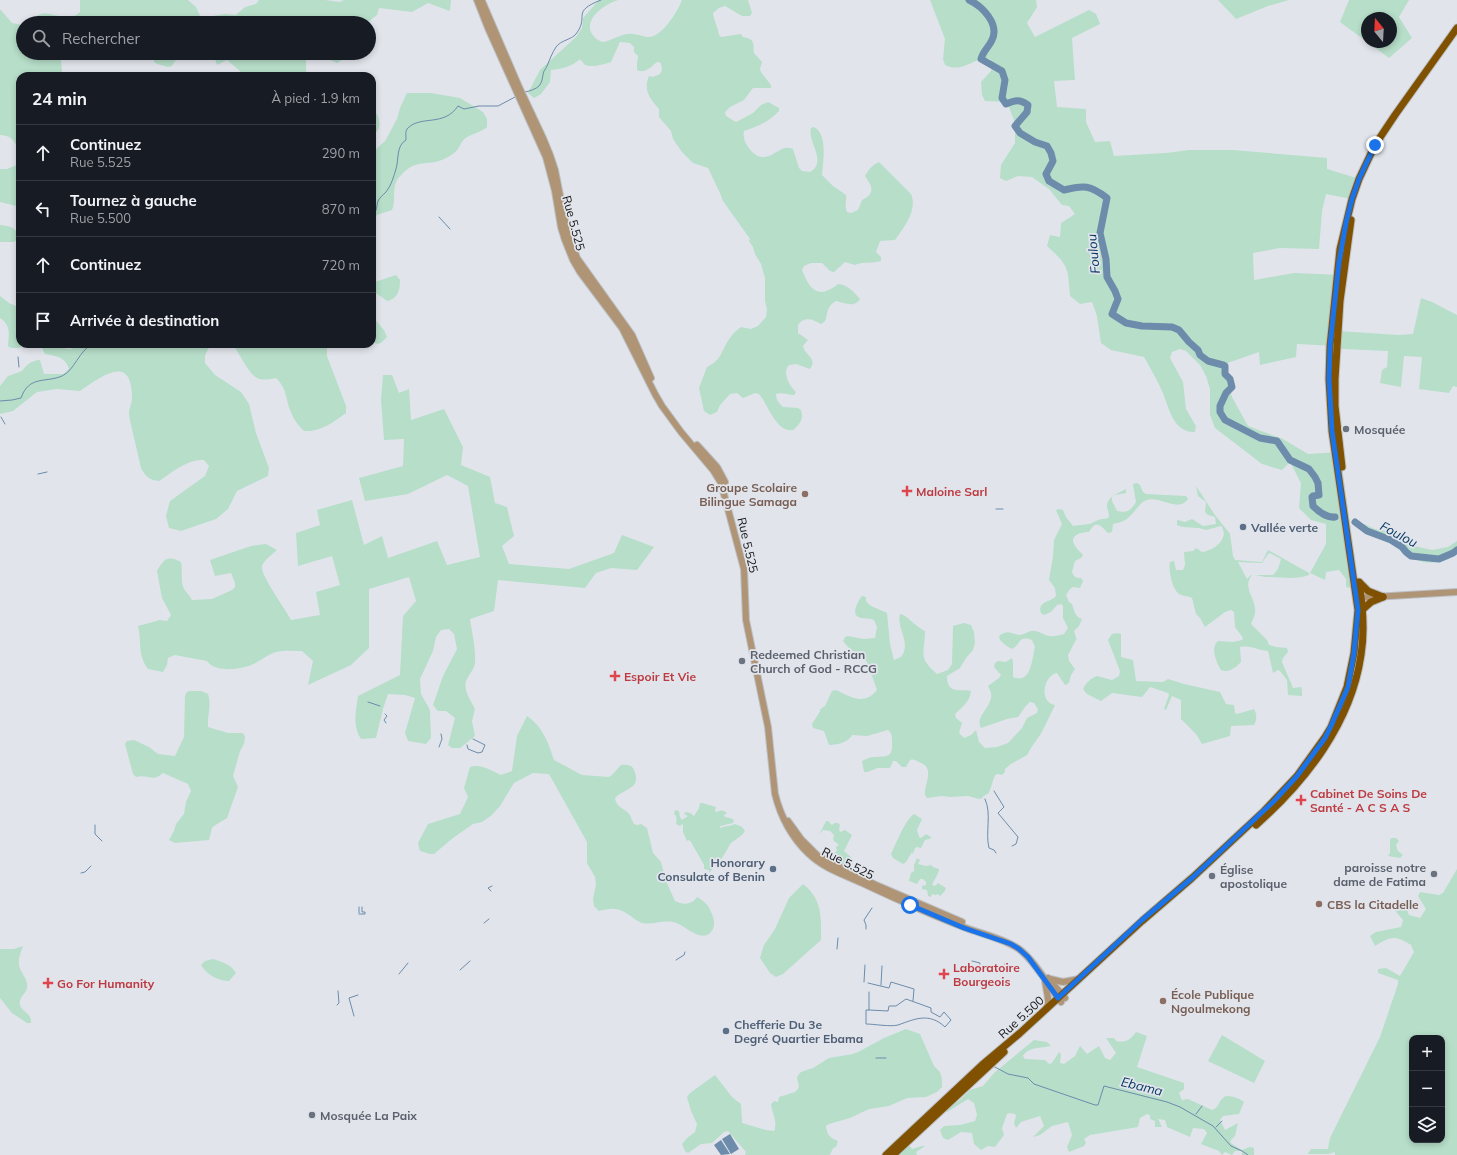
<!DOCTYPE html>
<html lang="fr">
<head>
<meta charset="utf-8">
<style>
	body { margin:0; font-family:Mulish,sans-serif; background:#242831; color:#f1f3f6 }
	.controls { position:absolute; right:12px; bottom:12px; display:grid; overflow:hidden; border-radius:8px; box-shadow:0 2px 6px #0003 }
	.controls button { width:36px; height:36px; display:grid; place-items:center; padding:0; border:0; border-bottom:1px solid #363941; background:#171b24; color:#f1f3f6; font:20px sans-serif }
	.compass { position:absolute; left:1361px; top:12px; width:36px; height:36px; border-radius:50%; background:#171b24; box-shadow:0 2px 6px #0003; rotate:342deg }
	.stop { position:absolute; width:12px; height:12px; margin:-9px; border:3px solid #1a73e8; border-radius:50%; background:#fff }
	.stop.end { background:#1a73e8; border-color:#fff; box-shadow:0 1px 4px #0008 }
	.list { margin:0; padding:0; list-style:none }
	h2 { display:flex; justify-content:space-between; align-items:center; height:52px; margin:0; padding:0 16px; font-size:17px }
	h2 small { font-size:13px; font-weight:400; color:#9ea1a6 }
	.list li { display:grid; grid-template-columns:26px 1fr auto; gap:12px; align-items:center; box-sizing:border-box; height:56px; padding:0 16px; border-top:1px solid #363941 }
	.list b { display:block; font-size:15px; white-space:nowrap }
	.list p { margin:0; font-size:13px; white-space:nowrap; color:#9ea1a6 }
	.list em { font-size:13px; font-style:normal; color:#9ea1a6 }
	.icon { flex:none; width:22px; height:22px; fill:none; stroke:currentColor; stroke-width:2; stroke-linecap:round; stroke-linejoin:round }
	.map { position:relative; flex:none; width:1457px; height:1155px; overflow:hidden }
	.search { position:absolute; background:#171b24; box-shadow:0 2px 6px #0003; left:16px; top:16px; width:360px; height:44px; display:flex; align-items:center; gap:10px; box-sizing:border-box; padding:0 14px; border-radius:22px; color:#9ea1a6; font-size:15px }
	.panel { position:absolute; background:#171b24; box-shadow:0 2px 6px #0003; left:16px; top:72px; width:360px; height:276px; border-radius:12px }
	.map>svg:first-child { display:block }
	.green { fill:#b6dec9; fill-rule:evenodd }
	.water { fill:#6d8bab }
	.lines { fill:none; stroke-linecap:round; stroke-linejoin:round }
	.stream { stroke:#6d8bab; stroke-width:1 }
	.river { stroke:#6d8bab; stroke-width:7 }
	.minor-casing { stroke:#bcc0c5; stroke-width:8 }
	.major-casing { stroke:#bcc0c5; stroke-width:9 }
	.minor { stroke:#af9575; stroke-width:6 }
	.major { stroke:#7f5100; stroke-width:7 }
	.route { stroke:#1a73e8; stroke-width:5 }
	.worship-dot { fill:#6b7280; stroke:#e1e5eb; stroke-width:1.5 }
	.health-dot { fill:#e0444e; stroke:#e1e5eb; stroke-width:1.5 }
	.education-dot { fill:#8d6e63; stroke:#e1e5eb; stroke-width:1.5 }
	.service-dot { fill:#5c6f8a; stroke:#e1e5eb; stroke-width:1.5 }
	.labels { text-anchor:middle; dominant-baseline:central; stroke-width:3.5; stroke-linejoin:round; paint-order:stroke }
	.street-label { font-size:12px; fill:#151618; stroke:#e1e5eb }
	.worship-label { font-size:12px; font-weight:bold; fill:#5b616d; stroke:#e1e5eb; text-anchor:start }
	.education-label { font-size:12px; font-weight:bold; fill:#785e54; stroke:#e1e5eb; text-anchor:start }
	.health-label { font-size:12px; font-weight:bold; fill:#be3a42; stroke:#e1e5eb; text-anchor:start }
	.service-label { font-size:12px; font-weight:bold; fill:#4e5e75; stroke:#e1e5eb; text-anchor:start }
	.water-label { font-size:13px; font-style:italic; fill:#083964; stroke:#e1e5eb }
</style>
</head>
<body>
<div class="map">
<svg width="1457" height="1155" viewBox="0 0 1457 1155">
	<rect width="100%" height="100%" fill="#e1e5eb"/>
	<g class="green">
		<path d="M80,0H188L196,7L201,18L225,14L236,15L245,7L256,4L259,0H325L340,2L344,0H451L450,11L428,3L412,12L379,8L377,15L367,23H165C159,17 146,17 140,23H100L96,20L83,23H31C43,0 64,28 80,12Z"/>
		<path d="M599,0H618C606,4 583,18 592,34C594,37 597,40 602,42C611,41 619,35 628,34C635,33 640,36 647,37C661,39 678,11 682,0H748L752,13L750,16H742L725,6L719,8L713,13C714,21 718,27 719,35L721,37L741,34L743,37C756,39 753,45 754,53L762,62L760,69L761,72L771,85V88H753L744,100L730,107L725,112L726,116L736,122L753,113L761,105L768,102L779,108V111C767,123 759,126 744,131C741,141 754,159 765,157C775,156 782,144 793,149L799,168L802,171L810,172C828,161 807,142 811,128L814,127C828,134 823,162 822,175L833,186L846,195C847,202 844,204 847,212L851,213L858,210L862,200C876,193 872,186 865,176C869,169 872,165 879,162L911,194C918,210 904,227 895,240L880,241L876,252L881,257V261C872,264 864,261 855,265L845,262L834,272L830,271L822,263H811L804,266L802,270C810,290 818,300 838,284C847,284 855,293 860,299C855,308 844,303 836,301C822,309 831,320 821,324C813,319 804,316 798,325V333L808,340L803,346C805,356 818,358 810,369L796,364L789,365C782,372 789,386 796,392L794,395C788,395 782,392 776,394C776,400 779,403 783,407L798,408L801,410C804,418 800,425 793,430C776,433 768,404 759,394L755,393L743,398L737,393L730,394L720,405L717,412L710,415L704,411L699,388L707,367C723,359 721,350 730,338C733,333 737,330 741,327L751,329L758,326L766,317L767,309L765,301V278L761,264L755,254L753,247L749,241L750,239L723,201L720,193L708,168L693,163L682,152L673,139L671,131L659,117V109C650,99 643,90 649,76L653,77L660,74L662,70L661,63L657,62C651,67 645,74 637,70V63L638,56L634,52V47L630,43L620,42L611,62C605,64 591,68 585,65C583,63 582,61 581,60H579C570,67 562,69 551,70L550,82L541,94L534,98L528,93L540,70L576,37L582,28L583,18Z"/>
		<path d="M930,0H1036L1037,7L1027,23L1035,37L1089,10L1096,14L1100,24L1072,38L1075,80L1054,81L1057,107L1086,109V122L1095,142L1110,141L1114,156L1166,153L1189,150H1233L1327,158V169L1363,180L1356,200L1326,194L1322,211L1319,249L1280,248L1253,253L1254,280L1294,273L1343,275L1338,331L1398,335L1413,334L1421,298L1432,302L1457,315V387L1453,386L1449,393L1419,389L1422,357L1404,356L1401,387L1380,383L1382,370L1387,367L1388,351L1343,349L1336,346L1297,344L1296,357L1260,365L1259,352L1222,365L1232,397L1248,426L1283,439L1308,454L1340,452L1356,569L1355,589L1346,587V579L1339,570L1326,572L1325,580L1310,573L1326,544V524L1311,520L1299,508L1301,483L1290,462L1282,470L1262,464L1215,428L1210,415V389L1206,376L1200,365L1186,351L1180,349L1172,352L1170,358L1183,382L1186,409L1196,426L1195,432C1173,433 1169,407 1162,391C1157,379 1150,368 1144,357L1111,350L1101,343L1097,316L1092,302L1080,304L1070,296C1068,268 1069,266 1047,246L1050,235L1060,237L1061,223L1075,214L1069,206L1062,205L1049,189L1032,177L1018,176L1006,181L1000,178L1001,165L1015,143V123L1009,107L1005,102L985,101L982,95L981,82L991,71L993,65L990,59C973,56 964,74 945,65L943,59L945,39Z"/>
		<path d="M1218,0H1289L1268,6L1236,19Z"/>
		<path d="M1349,0H1409L1399,17L1412,38L1389,58L1340,22ZM1367,18H1391V42H1367Z"/>
		<path d="M0,9L12,23L23,25V53H68L65,54L61,60L62,72L65,76H20V158C16,144 15,136 0,135Z"/>
		<path d="M158,53H188L175,61L172,66L168,67L157,64L154,62V58Z"/>
		<path d="M213,53H306V71L310,76H240L241,75L240,71L227,60L217,65Z"/>
		<path d="M328,53H366L362,57H347L337,63L330,60Z"/>
		<path d="M407,93H431L460,98L483,112L487,119V127C482,132 474,133 467,137C462,140 461,144 458,149C456,152 450,156 446,158C430,167 418,158 403,173C401,175 398,178 397,180C392,189 396,202 392,210L377,215L372,221V153L385,141L397,119L400,108Z"/>
		<path d="M372,111L377,114C381,123 381,131 372,135Z"/>
		<path d="M20,159V205L16,206L0,202V169H7L17,165Z"/>
		<path d="M0,225C11,226 15,227 20,238L14,242H0Z"/>
		<path d="M396,275L400,280C400,290 398,299 387,301L372,290V283Z"/>
		<path d="M0,296L9,303L20,308V344H24L19,348H11L8,346C9,334 11,325 0,318Z"/>
		<path d="M372,316L384,330L387,337L381,343L377,344L372,341Z"/>
		<path d="M83,344H211L205,355V363L215,375L241,392L249,404L256,433L269,468L268,476L237,491L228,509L216,519L181,531L169,528L166,516L170,501L205,476L209,466L204,460C187,459 173,472 159,481C149,480 145,476 141,468C138,455 135,442 132,429C131,424 129,418 129,413C129,408 132,403 132,398C132,352 101,377 80,391L57,389L37,392L13,411L0,414V386L8,376L22,371C26,365 32,360 40,360L44,374H63L69,369C66,357 55,356 45,354L42,348L44,345L70,349Z"/>
		<path d="M237,344H327V356L346,406V413C332,423 321,432 304,431C299,426 293,419 291,412C285,399 288,390 276,378C271,379 263,381 257,378C249,374 239,353 234,346Z"/>
		<path d="M383,375H392L399,393L409,389L411,420L444,409L463,447L461,465L490,477L495,503L507,507L514,536L502,546L509,564L569,569L614,553L622,535L654,547L637,570L611,568L596,573L585,588L498,580L494,611L470,619C472,633 476,649 475,663C474,669 471,672 468,677C461,688 470,699 475,709L472,721L475,736L460,748H452L448,745L455,718L446,711H438L433,705L443,676L457,649L454,634L449,629L441,630L436,637L433,651L420,679L421,694L430,710L431,738L426,744L408,741L405,733L415,698L405,695L388,694L383,709L376,738L361,739C352,725 356,711 358,696L400,675L403,616L416,601L409,577L369,589V648L351,665L308,685L313,661L302,651C294,651 284,650 276,652C266,655 257,664 248,666C237,670 214,672 207,661L175,655L168,658L167,665L163,672L148,669C137,654 142,642 138,626L160,620L167,621L171,615L162,598L157,571C164,559 167,555 181,562C183,570 180,581 184,589C186,592 190,596 192,600L212,599L232,590L235,587V583L231,573L215,576L210,560L251,546L266,544L277,550C273,554 264,560 262,566C260,575 286,610 291,620L320,615L316,592L340,585L332,556L298,566L296,533L320,525L317,510L352,500L364,545L382,536L388,558L437,541L447,565L480,557L468,486L447,475L408,494L365,501L359,478L403,466L404,439L384,440L381,400Z"/>
		<path d="M1137,483L1140,485L1143,492L1146,494L1186,496L1188,499C1178,513 1161,496 1147,500C1140,502 1135,512 1129,517C1125,521 1119,523 1113,524L1112,532L1108,533C1099,524 1096,520 1089,532C1082,532 1069,535 1074,544C1076,548 1080,552 1083,555L1081,558L1075,561L1072,572C1074,577 1076,578 1081,578L1083,581L1080,588L1073,587L1070,589L1066,595L1069,602L1072,604C1074,610 1075,617 1082,619L1079,626L1074,631L1076,638H1077L1068,655L1069,661L1075,669L1071,675L1069,683L1065,685L1057,673C1044,675 1038,702 1055,705L1042,732L1031,748L1027,755L1011,764L1005,769V772L1002,775L998,774L995,775L989,793L982,797L983,798L979,799L968,796L950,797L942,796L927,798L925,795C924,783 936,768 919,762C915,760 914,759 910,760L906,767H902L896,761H893L890,768H878L867,772H864L862,761C866,759 870,757 874,757C887,756 893,758 892,742C892,737 892,733 888,730L867,736L852,735C849,742 837,745 829,745L824,731L813,728L812,724L821,710H819L825,706L832,691L836,690C851,697 864,706 877,690L867,662L848,647L843,641L845,637L848,636L863,639L875,638L877,627L874,620C870,618 866,619 861,618C850,616 857,602 862,596L866,597C864,606 880,609 887,613L890,644L894,660L901,657C912,643 896,628 900,614C907,615 916,627 925,631C925,654 917,657 937,674L948,670L952,664L953,626L964,623L971,625L974,632L975,643L973,650L966,658L960,668L947,676C947,696 962,688 971,691C970,702 962,707 955,714L956,718L962,723L959,733L964,738L971,735L976,730L979,742L985,748L997,747L1008,743L1022,728L1027,718L1037,713L1038,709L1034,703L1030,702L1025,707L1018,717L1007,719L981,728C975,718 989,709 991,698C992,694 990,690 988,686L999,678L1001,675L994,667L995,663L998,661L1006,662L1012,658L1013,662V677C1032,685 1032,657 1035,647L1032,640C1017,635 1022,644 1012,649C1008,647 991,637 1004,633C1008,631 1014,634 1019,635C1023,635 1027,632 1031,631C1038,630 1043,635 1049,636C1053,637 1060,635 1064,634L1068,628L1063,618V606L1061,604L1057,605L1051,612L1044,615L1041,613L1040,609C1042,600 1051,602 1056,596L1055,588L1049,580L1053,556L1054,540L1062,524L1056,510L1059,509L1063,510L1066,517L1073,526C1078,525 1084,525 1090,524C1095,522 1100,518 1106,519L1109,517C1109,513 1108,510 1107,507C1107,496 1119,493 1126,489V493L1115,495L1112,497V501L1117,511C1128,513 1130,511 1136,502L1133,484Z"/>
		<path d="M1196,486L1215,515L1230,534L1233,556L1235,560L1262,562L1268,550L1309,573V575C1295,580 1283,577 1268,577C1263,577 1258,575 1252,575C1242,587 1255,598 1255,609C1256,614 1253,619 1251,624L1267,640L1269,645L1276,647L1287,648L1288,652L1283,658L1282,662L1293,688L1301,687L1302,690V696L1288,695L1287,680L1280,671L1278,670L1273,673L1268,651C1257,650 1251,645 1240,647L1241,662C1235,668 1229,673 1221,670C1216,662 1210,647 1218,641L1233,642L1242,640L1243,638L1235,627L1234,612L1231,610L1225,612L1205,627L1200,618L1196,614L1192,598C1188,596 1183,596 1179,594C1172,589 1168,570 1170,562L1174,561L1176,570H1183L1185,565L1184,552L1193,551L1196,548L1202,552C1210,551 1221,545 1223,537C1225,534 1223,530 1222,527L1221,526L1206,530C1196,526 1184,529 1177,525V521L1178,520L1185,522L1192,519L1203,526L1216,524L1215,517L1208,515L1205,512L1206,502L1198,496ZM1270,553L1281,559L1278,569L1273,575H1251L1247,579L1238,562L1262,563L1268,554Z"/>
		<path d="M1364,524L1375,529L1394,532L1404,537L1414,546L1432,550L1448,547L1457,541V554C1447,562 1427,566 1415,559C1408,554 1401,549 1393,545C1384,540 1374,536 1364,532L1362,530L1361,527Z"/>
		<path d="M1117,633L1121,634V657L1133,660L1136,681L1163,682L1168,679L1184,684L1220,692L1226,704L1234,705L1235,713L1237,714L1254,709C1257,714 1257,720 1254,725L1231,726L1230,736L1202,744L1196,734L1181,719V700L1172,696L1166,710L1164,709L1169,695L1168,693L1150,687L1142,697L1112,693L1101,701L1087,694L1083,689C1086,683 1091,678 1097,676L1112,680L1119,676L1120,671L1108,640L1112,634Z"/>
		<path d="M189,691H201L208,694C212,705 207,715 208,727L228,733H243L245,737L244,744L240,751L233,776L238,787L227,818L214,826L212,828L209,840L175,843L169,840L174,831L176,824L184,814L186,802L191,791L188,784L163,773C152,783 149,774 136,777L133,774L125,744L127,741L134,740L149,747L158,754L175,756L184,737L185,696L186,693Z"/>
		<path d="M527,716C543,727 548,742 554,760L582,775L609,777L612,775L621,765C626,764 633,765 634,770C642,789 625,788 615,798C616,808 625,808 630,815C631,817 632,821 634,824L637,825L641,824L647,828L653,853L661,862L666,881L675,901C683,905 692,905 697,897C704,901 708,904 711,912C714,918 716,926 711,932C700,944 685,924 673,922C663,920 651,925 642,923C632,919 625,909 615,909C610,908 604,910 599,911L594,906L593,899L596,884L595,877L587,863V842L549,774L533,773L514,783L500,806L492,815L482,822L473,824L453,838L434,854H430L420,851L418,843L428,824L460,814L468,797L464,788L470,767C480,763 492,771 501,775L512,771L517,736Z"/>
		<path d="M700,803H702L716,807L715,811L717,812C721,810 723,810 727,813L724,815L725,817L730,818L734,820L733,823L720,826V828C725,826 731,826 735,824L742,827L745,831L742,835L731,843L722,858L709,873V870L704,869V865L691,842L689,840L687,841L683,832V825L682,824L680,826L676,824C677,820 677,816 674,814L675,810L679,811L680,817L682,820L688,816L684,814L686,812L690,813L694,816L699,808Z"/>
		<path d="M914,814L922,819L917,830L919,837L921,838L926,834L932,838L925,840L921,848L917,847L915,848L913,854L912,852L906,862L903,864L893,858L891,854C897,842 905,820 914,814Z"/>
		<path d="M826,821H828L832,825L835,823H838L840,825L839,829L840,832L845,830L852,835L844,851L851,857L846,866L829,860L835,856L834,853L837,851L836,847L839,845L833,840L834,835L830,831L823,830L819,835Z"/>
		<path d="M1392,838H1396L1399,841L1396,845L1398,851L1403,855L1400,858L1388,856L1390,853V839Z"/>
		<path d="M917,858L920,860L918,864L926,866L931,865L933,867L939,869C939,873 934,880 932,885L935,886L938,883L946,888L945,891L940,896L938,894L936,895L932,894L931,897L928,896L927,890L922,889V886L926,885V882L923,879H920L917,884L909,881L911,873L914,871V865Z"/>
		<path d="M1457,869V1155H1335V1152L1328,1154H1308L1307,1155L1311,1149H1328L1330,1138L1380,1037L1398,984V980L1378,973V969L1386,968L1400,976L1414,952L1411,945C1395,935 1391,936 1375,946L1370,936L1376,932L1401,927L1403,920L1391,906L1393,904L1405,905L1409,915L1420,918L1426,909L1418,896L1420,892L1439,895L1443,893ZM1412,1038H1442V1140H1412Z"/>
		<path d="M803,884C823,900 821,917 821,940L783,974L776,977L770,973L760,958L764,945L775,929L789,898Z"/>
		<path d="M23,946C21,952 18,958 19,965C20,973 29,979 27,988C26,994 18,998 20,1005C23,1013 32,1013 31,1023H27L12,1013L0,998V949H14Z"/>
		<path d="M213,959C222,962 231,964 236,973L229,981C218,981 206,974 201,965L205,961Z"/>
		<path d="M906,1029L920,1034L934,1066L940,1072L942,1079V1087L937,1092L926,1097L907,1098L889,1106L869,1109L850,1118L829,1124L826,1126C827,1135 830,1138 838,1141L836,1147L833,1148L830,1155H745L746,1152L728,1131L724,1132L712,1143L701,1144L688,1153L685,1151L682,1144L687,1138L695,1132L697,1124L691,1111L687,1097L690,1093L715,1075L732,1097L741,1104L742,1123L766,1130L774,1131C778,1122 772,1113 771,1104L774,1101L778,1102L779,1097L795,1092L798,1089L799,1086L797,1078L798,1075L801,1072L813,1068L829,1058L853,1054L860,1051L884,1038Z"/>
		<path d="M1136,1032L1147,1036L1137,1067L1184,1083V1089L1179,1093L1182,1100L1188,1099L1212,1110C1220,1107 1217,1103 1223,1098C1227,1093 1240,1099 1244,1102L1239,1114L1223,1116L1220,1120L1225,1130L1238,1123L1235,1136L1230,1141L1232,1144L1242,1150L1250,1147L1254,1148V1155H1242V1151H1235L1232,1155L1225,1152L1222,1155L1219,1151L1201,1144L1207,1133L1204,1129L1193,1128L1190,1137L1167,1127L1165,1120L1158,1119L1162,1127H1155V1121L1150,1119V1115L1147,1114L1140,1118L1138,1127L1090,1135L1084,1139L1086,1143L1084,1146L1069,1152L1067,1147L1072,1135L1068,1122L1052,1126L1040,1135L1033,1137L1044,1126L1040,1116L1021,1122L1016,1128L1014,1123L1016,1116L1015,1114L1010,1113L1007,1114L1002,1128L1004,1135L995,1147L988,1146L981,1150L974,1144L972,1133L961,1132L948,1140L943,1138L940,1130L944,1126L960,1125L975,1121L977,1115L974,1103L968,1099L947,1112H943L945,1109L960,1100L970,1090L983,1086L995,1072L1034,1040L1047,1042L1051,1046C1041,1048 1028,1047 1023,1056L1025,1059L1045,1060L1049,1064L1052,1063L1059,1052L1061,1054L1060,1063L1064,1064L1075,1056L1080,1046L1087,1054L1099,1046L1105,1058L1110,1060L1116,1053L1106,1038H1114L1116,1041C1126,1043 1130,1040 1136,1032Z"/>
		<path d="M1222,1035L1265,1061L1254,1083L1208,1061Z"/>
		<path d="M908,1144L912,1149L922,1146H925L916,1152L917,1155H897Z"/>
	</g>
	<g class="water">
		<path d="M730,1134L739,1149L731,1154L722,1139Z"/>
		<path d="M721,1140L730,1154L721,1155L714,1145Z"/>
	</g>
	<g class="lines">
		<g class="stream">
			<path d="M525,92C530,91 536,89 539,86C543,81 542,77 544,71C545,70 546,68 547,66C550,59 552,53 556,47C561,40 571,40 576,34C590,16 570,12 601,0"/>
			<path d="M372,215C378,211 376,207 378,201C380,197 383,195 386,192C391,186 394,176 396,169C399,159 396,146 406,140C406,136 405,130 408,128C421,115 444,127 458,106L464,109L479,106H498L517,96"/>
			<path d="M439,217L450,229"/>
			<path d="M18,357L19,367"/>
			<path d="M0,401L12,400L21,398C29,375 46,383 62,376C74,371 79,351 92,344"/>
			<path d="M1,417L5,424"/>
			<path d="M38,474L47,472"/>
			<path d="M996,509H1003"/>
			<path d="M368,702L380,706"/>
			<path d="M385,714L387,716L384,720L386,723"/>
			<path d="M467,745L468,749L478,753L482,752L485,745L473,739"/>
			<path d="M439,747L442,739L441,734"/>
			<path d="M994,791L1004,807L998,813L1018,837L1016,844L1012,846"/>
			<path d="M985,799C992,814 985,832 989,848L994,850L996,853"/>
			<path d="M95,825V834L102,841"/>
			<path d="M81,873L85,872L91,866"/>
			<path d="M491,891L488,888L492,886"/>
			<path d="M359,907V913"/>
			<path d="M359,914H365V912H362V907"/>
			<path d="M484,923L489,919"/>
			<path d="M866,929V925L864,920L872,908"/>
			<path d="M837,949L838,938"/>
			<path d="M676,960L684,955L685,952"/>
			<path d="M971,968L979,969L980,963L972,961"/>
			<path d="M460,970L470,961"/>
			<path d="M1003,972L1005,963"/>
			<path d="M399,974L408,963"/>
			<path d="M864,982L865,965"/>
			<path d="M868,983L889,988L891,982L914,989L913,1001"/>
			<path d="M881,985L882,966"/>
			<path d="M337,1005L339,1003L338,991"/>
			<path d="M869,1010L888,1011L889,1006H896L906,999L931,1008V1012L940,1017L944,1012L951,1020L945,1027C929,1012 915,1019 898,1025C890,1027 874,1024 866,1024V1010H869V992"/>
			<path d="M354,1016L349,998L358,995"/>
			<path d="M876,1058H886"/>
			<path d="M993,1066L1008,1074L1028,1078L1034,1084L1095,1105H1098L1104,1086L1167,1102L1180,1107L1213,1126L1231,1146L1242,1151L1248,1155"/>
			<path d="M1196,1114L1202,1106"/>
			<path d="M1216,1127L1222,1121"/>
		</g>
		<g class="river">
			<path d="M969,0C982,6 1000,24 992,40C989,47 983,51 981,59L1002,71L1005,80L1002,98L1006,104C1015,100 1020,99 1028,105L1027,112L1015,126L1020,133L1035,142L1047,146L1051,153L1053,161L1046,174L1049,181L1064,190C1084,185 1090,185 1107,198L1100,233L1106,259L1107,277L1115,291L1118,299L1112,314L1126,323L1142,326L1172,327L1179,330L1189,342L1198,350L1200,355L1208,361L1223,365L1225,366V374L1230,379L1232,387L1226,393L1220,406V412L1225,420L1260,438L1277,441L1290,460L1309,469L1315,477L1318,483L1319,495L1313,496L1312,497L1313,506C1319,512 1328,518 1335,517"/>
			<path d="M1355,522L1367,531L1391,540L1402,547L1406,552L1411,556L1439,559L1453,553L1457,550"/>
		</g>
		<defs>
			<g id="minor">
				<path d="M477,0L488,28L546,157L555,191L561,227L565,240L573,260L580,272L622,328L655,394L662,406L681,432L713,470L721,483L744,569L746,620L768,727L775,794C781,818 791,837 809,854C823,868 845,875 862,883C896,899 931,915 966,928C982,934 1005,939 1019,949C1034,960 1049,986 1061,1002"/>
				<path d="M482,1L519,87L543,138L550,155L555,170L566,226L577,258L632,335L651,378"/>
				<path d="M697,445L717,467L725,482"/>
				<path d="M1357,598L1457,592"/>
				<path d="M788,821L801,839L818,856L876,885L962,922"/>
				<path d="M1048,978L1065,998"/>
				<path d="M1050,979L1063,982L1079,979"/>
				<path d="M1045,981L1048,998L1046,1009"/>
			</g>
			<g id="major">
				<path d="M1342,467L1335,406V379L1340,301L1351,220"/>
				<path d="M1360,583L1368,591L1383,597"/>
				<path d="M1363,609L1371,602L1383,597"/>
				<path d="M1256,825C1306,781 1351,723 1361,655C1365,631 1363,607 1359,582"/>
				<path d="M886,1155L982,1065L1020,1033L1142,921L1192,878L1264,811L1297,776L1325,737L1331,727L1347,687L1354,653L1358,610L1332,431L1329,379L1330,346L1340,249L1352,199L1359,179L1375,145L1395,115L1457,28"/>
				<path d="M893,1155L1004,1052"/>
			</g>
		</defs>
		<use href="#minor" class="minor-casing"/>
		<use href="#major" class="major-casing"/>
		<use href="#minor" class="minor"/>
		<use href="#major" class="major"/>
	</g>
	<g class="lines">
		<path class="route" d="M910,905L964,928L1011,944L1019,949L1028,957L1058,998L1142,920L1192,878L1273,802L1297,776L1325,738L1331,726L1348,687L1354,653L1358,610L1332,431L1329,379L1330,346L1339,262L1346,223L1352,199L1359,179L1375,145"/>
	</g>
	<g class="worship-dot">
		<circle cx="1346" cy="429" r="4"/>
		<circle cx="742" cy="661" r="4"/>
		<circle cx="1434" cy="874" r="4"/>
		<circle cx="1212" cy="876" r="4"/>
		<circle cx="312" cy="1115" r="4"/>
	</g>
	<g class="health-dot">
		<path d="M905 485h4v4h4v4h-4v4h-4v-4h-4v-4h4z"/>
		<path d="M613 670h4v4h4v4h-4v4h-4v-4h-4v-4h4z"/>
		<path d="M1299 794h4v4h4v4h-4v4h-4v-4h-4v-4h4z"/>
		<path d="M942 968h4v4h4v4h-4v4h-4v-4h-4v-4h4z"/>
		<path d="M46 977h4v4h4v4h-4v4h-4v-4h-4v-4h4z"/>
	</g>
	<g class="education-dot">
		<circle cx="805" cy="494" r="4"/>
		<circle cx="1319" cy="904" r="4"/>
		<circle cx="1163" cy="1001" r="4"/>
	</g>
	<g class="service-dot">
		<circle cx="1243" cy="527" r="4"/>
		<circle cx="773" cy="869" r="4"/>
		<circle cx="726" cy="1031" r="4"/>
	</g>
	<g class="labels">
		<g class="street-label">
			<text transform="translate(574 223) rotate(75)">Rue 5.525</text>
			<text transform="translate(748 545) rotate(77)">Rue 5.525</text>
			<text transform="translate(848 863) rotate(27)">Rue 5.525</text>
			<text transform="translate(1021 1017) rotate(-42)">Rue 5.500</text>
		</g>
		<g class="worship-label">
			<text x="1354" y="429">Mosquée</text>
			<text x="750" y="654">Redeemed Christian<tspan x="750" dy="14">Church of God - RCCG</tspan></text>
			<text x="1426" y="867" text-anchor="end">paroisse notre<tspan x="1426" dy="14">dame de Fatima</tspan></text>
			<text x="1220" y="869">Église<tspan x="1220" dy="14">apostolique</tspan></text>
			<text x="320" y="1115">Mosquée La Paix</text>
		</g>
		<g class="education-label">
			<text x="797" y="487" text-anchor="end">Groupe Scolaire<tspan x="797" dy="14">Bilingue Samaga</tspan></text>
			<text x="1327" y="904">CBS la Citadelle</text>
			<text x="1171" y="994">École Publique<tspan x="1171" dy="14">Ngoulmekong</tspan></text>
		</g>
		<g class="health-label">
			<text x="916" y="491">Maloine Sarl</text>
			<text x="624" y="676">Espoir Et Vie</text>
			<text x="1310" y="793">Cabinet De Soins De<tspan x="1310" dy="14">Santé - A C S A S</tspan></text>
			<text x="953" y="967">Laboratoire<tspan x="953" dy="14">Bourgeois</tspan></text>
			<text x="57" y="983">Go For Humanity</text>
		</g>
		<g class="service-label">
			<text x="1251" y="527">Vallée verte</text>
			<text x="765" y="862" text-anchor="end">Honorary<tspan x="765" dy="14">Consulate of Benin</tspan></text>
			<text x="734" y="1024">Chefferie Du 3e<tspan x="734" dy="14">Degré Quartier Ebama</tspan></text>
		</g>
		<g class="water-label">
			<text transform="translate(1093 254) rotate(-96)">Foulou</text>
			<text transform="translate(1399 534) rotate(28)">Foulou</text>
			<text transform="translate(1142 1086) rotate(14)">Ebama</text>
		</g>
	</g>
</svg>
<div class="controls">
<button>+</button>
<button>−</button>
<button><svg class="icon" aria-label="layers" viewBox="0 0 24 24"><path d="M12 4l9 5-9 5-9-5zM3 14l9 5 9-5"/></svg></button>
</div>
<svg class="compass" viewBox="-18 -18 36 36"><path d="M0-13l5 13h-10z" fill="#e53935"/><path d="M0 13l5-13h-10z" fill="#9ea1a6"/></svg>
<div class="stop" style="left:910px;top:905px"></div>
<div class="stop end" style="left:1375px;top:145px"></div>
<div class="search"><svg class="icon" aria-label="search" viewBox="0 0 24 24"><circle cx="10" cy="10" r="6"/><path d="M15 15l6 6"/></svg>Rechercher</div>
<section class="panel">
<h2>24 min<small>À pied · 1.9 km</small></h2>
<ul class="list">
<li><svg class="icon" aria-label="ahead" viewBox="0 0 24 24"><path d="M12 20V5M6 11l6-6 6 6"/></svg><div><b>Continuez</b><p>Rue 5.525</p></div><em>290 m</em></li>
<li><svg class="icon" aria-label="left" viewBox="0 0 24 24"><path d="M17 20v-9H6M10 6l-5 5 5 5"/></svg><div><b>Tournez à gauche</b><p>Rue 5.500</p></div><em>870 m</em></li>
<li><svg class="icon" aria-label="ahead" viewBox="0 0 24 24"><path d="M12 20V5M6 11l6-6 6 6"/></svg><div><b>Continuez</b></div><em>720 m</em></li>
<li><svg class="icon" aria-label="arrive" viewBox="0 0 24 24"><path d="M6 21V4h12l-3 4 3 4H6"/></svg><div><b>Arrivée à destination</b></div></li>
</ul>
</section>
</div>
</body>
</html>
